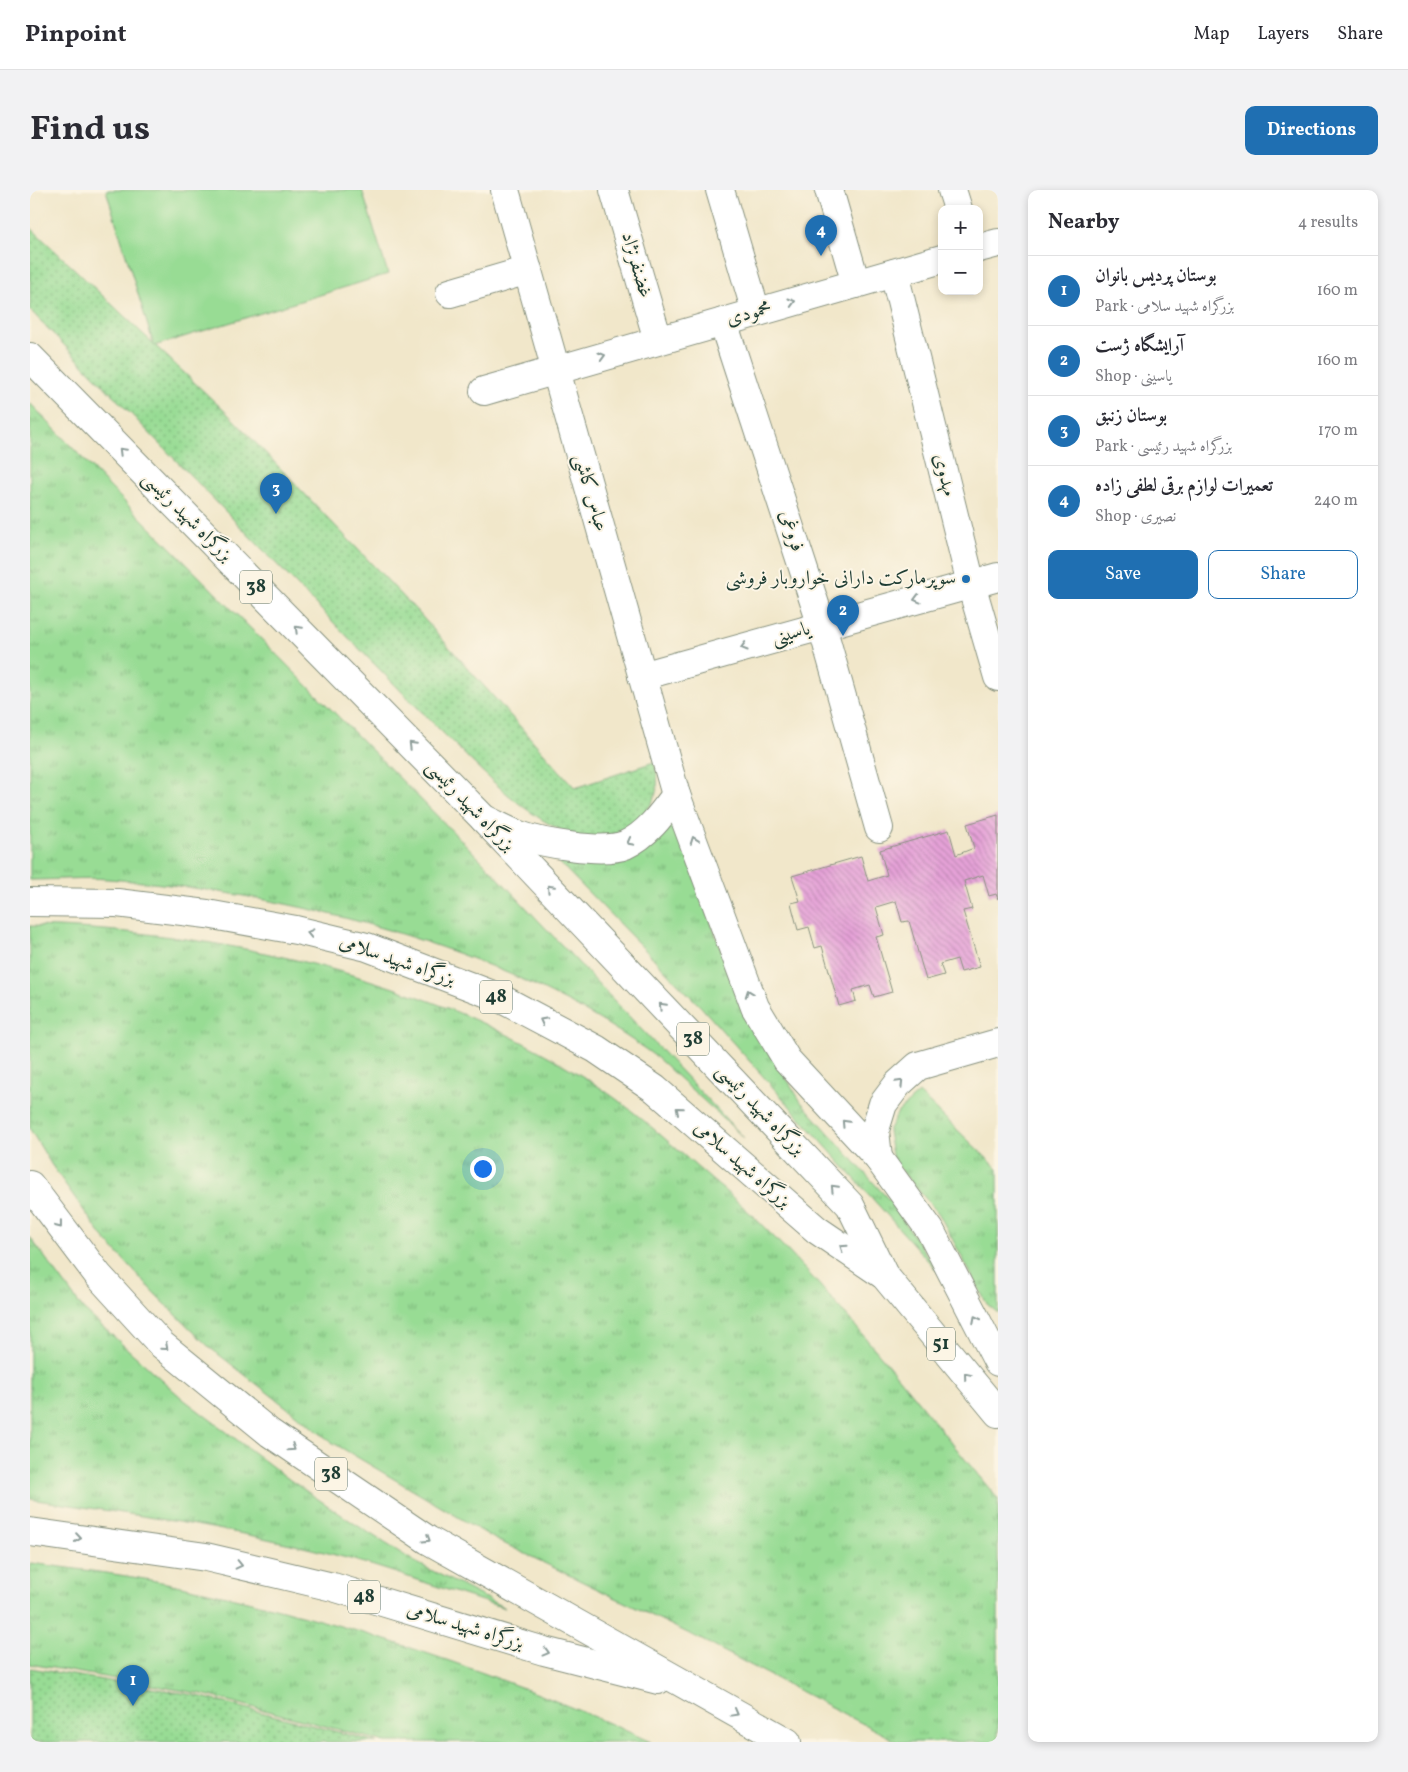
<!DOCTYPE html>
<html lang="en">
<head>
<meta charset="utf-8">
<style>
	body { margin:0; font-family:Vollkorn,Amiri,serif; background:#f2f2f3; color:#2b2b33 }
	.controls { position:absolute; right:15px; top:15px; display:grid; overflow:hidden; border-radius:10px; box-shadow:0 2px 8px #0003 }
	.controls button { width:45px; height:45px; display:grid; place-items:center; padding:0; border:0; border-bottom:1px solid #e1e1e2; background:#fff; color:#2b2b33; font:25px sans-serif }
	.you { position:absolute; left:452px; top:978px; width:18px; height:18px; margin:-12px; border:4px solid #fff; border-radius:50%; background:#1a73e8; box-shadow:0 0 0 8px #1a73e833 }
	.badge { display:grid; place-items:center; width:32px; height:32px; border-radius:50%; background:#1f6fb2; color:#fff; font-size:16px; font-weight:700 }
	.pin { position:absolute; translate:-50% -41px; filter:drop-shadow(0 1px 2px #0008) }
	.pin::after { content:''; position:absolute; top:26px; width:18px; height:15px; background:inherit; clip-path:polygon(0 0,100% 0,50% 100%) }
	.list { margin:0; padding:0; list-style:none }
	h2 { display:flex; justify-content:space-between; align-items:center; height:65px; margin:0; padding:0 20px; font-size:21px }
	h2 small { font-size:16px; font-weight:400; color:#7c7c81 }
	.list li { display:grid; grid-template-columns:32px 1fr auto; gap:15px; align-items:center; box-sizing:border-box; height:70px; padding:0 20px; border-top:1px solid #e1e1e2 }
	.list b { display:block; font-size:19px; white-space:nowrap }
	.list p { margin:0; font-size:16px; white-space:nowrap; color:#7c7c81 }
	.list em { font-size:16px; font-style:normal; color:#7c7c81 }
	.actions { display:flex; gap:10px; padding:15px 20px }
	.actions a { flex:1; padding:11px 0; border:1px solid #1f6fb2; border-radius:10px; text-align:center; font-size:18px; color:#1f6fb2 }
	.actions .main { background:#1f6fb2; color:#fff }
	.map { position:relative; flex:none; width:968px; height:1552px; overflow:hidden; border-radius:10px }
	header { display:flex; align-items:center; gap:30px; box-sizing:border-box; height:70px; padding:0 25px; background:#fff; border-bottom:1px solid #e1e1e2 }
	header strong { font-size:24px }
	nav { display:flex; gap:28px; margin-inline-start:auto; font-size:18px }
	.intro { display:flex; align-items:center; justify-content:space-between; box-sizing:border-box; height:120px; padding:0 30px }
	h1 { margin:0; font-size:35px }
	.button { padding:12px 22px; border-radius:10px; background:#1f6fb2; color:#fff; font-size:18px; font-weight:700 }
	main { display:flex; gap:30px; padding:0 30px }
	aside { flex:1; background:#fff; border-radius:10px; box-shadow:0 2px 8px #0003 }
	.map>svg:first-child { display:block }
	.grass { fill:url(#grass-tufts); stroke:#5c8c64 }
	.park { fill:url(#park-dots); stroke:#5c8c64 }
	.garden { fill:#98dc94; stroke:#5c8c64 }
	.building { fill:url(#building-back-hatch) }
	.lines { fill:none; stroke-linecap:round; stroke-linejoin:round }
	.minor-casing { stroke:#88927f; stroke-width:30 }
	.highway-casing { stroke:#88927f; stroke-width:30 }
	.minor { stroke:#fff; stroke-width:28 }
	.highway { stroke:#fff; stroke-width:28 }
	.oneway { stroke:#8f9e9a }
	.poi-dot { fill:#1f6fb2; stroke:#fcf5e5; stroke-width:2 }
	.labels { text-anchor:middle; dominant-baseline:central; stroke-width:4; stroke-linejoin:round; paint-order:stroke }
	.shield { fill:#fcf5e5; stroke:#617469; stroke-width:1 }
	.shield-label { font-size:19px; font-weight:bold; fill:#1f3d34 }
	.street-label { font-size:20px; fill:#1f3d34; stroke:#fcf5e5 }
	.poi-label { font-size:20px; fill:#1f3d34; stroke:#fcf5e5; text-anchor:end }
</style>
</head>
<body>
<header>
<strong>Pinpoint</strong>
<nav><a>Map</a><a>Layers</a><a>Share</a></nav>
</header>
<div class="intro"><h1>Find us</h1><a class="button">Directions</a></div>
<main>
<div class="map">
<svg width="968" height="1552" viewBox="0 0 968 1552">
	<defs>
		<pattern id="grass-tufts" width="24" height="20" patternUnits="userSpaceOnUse" patternTransform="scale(1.25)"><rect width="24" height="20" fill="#98dc94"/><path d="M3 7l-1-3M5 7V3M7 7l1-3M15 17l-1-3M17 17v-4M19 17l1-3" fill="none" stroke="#7bb47a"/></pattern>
		<pattern id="park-dots" width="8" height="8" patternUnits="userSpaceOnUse" patternTransform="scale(1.25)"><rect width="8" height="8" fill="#98dc94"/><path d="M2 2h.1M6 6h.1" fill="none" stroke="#7bb47a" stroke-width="1.8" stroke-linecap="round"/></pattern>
		<pattern id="building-back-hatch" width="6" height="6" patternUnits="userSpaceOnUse" patternTransform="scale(1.25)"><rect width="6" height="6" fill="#e6a2d8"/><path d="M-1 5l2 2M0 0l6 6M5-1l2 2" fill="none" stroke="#ba85b0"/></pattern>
	</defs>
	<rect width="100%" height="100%" fill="#fcf5e5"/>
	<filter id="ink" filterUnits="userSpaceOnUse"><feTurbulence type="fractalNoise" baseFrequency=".02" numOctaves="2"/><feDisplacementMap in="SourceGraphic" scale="10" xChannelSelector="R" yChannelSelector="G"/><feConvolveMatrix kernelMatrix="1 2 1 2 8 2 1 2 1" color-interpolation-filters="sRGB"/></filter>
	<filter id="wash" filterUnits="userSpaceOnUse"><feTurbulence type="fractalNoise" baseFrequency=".0096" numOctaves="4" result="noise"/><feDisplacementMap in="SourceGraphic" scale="20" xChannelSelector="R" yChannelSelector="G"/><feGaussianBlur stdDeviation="1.12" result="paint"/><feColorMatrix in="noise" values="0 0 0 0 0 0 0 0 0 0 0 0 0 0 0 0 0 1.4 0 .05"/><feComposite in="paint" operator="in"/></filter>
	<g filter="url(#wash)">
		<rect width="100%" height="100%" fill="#f1e7ca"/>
		<g class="grass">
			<path d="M0,213L76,293L455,674L714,948C693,928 672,909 651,890C640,880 630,869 618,861C471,756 257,702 78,689C53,687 26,690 0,690Z"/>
			<path d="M645,632L709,810L771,912L860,1011L909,1083L672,818L520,663L588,669L619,659Z"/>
			<path d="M0,736C192,741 393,786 557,889C597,914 632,946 667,977C686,994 707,1010 725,1028C814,1114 889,1215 968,1309V1552H868L672,1450L465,1349L300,1251L179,1157L125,1104L72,1046L21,974L0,939Z"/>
			<path d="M889,903L968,979V1123L957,1114L909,1024L863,971L858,941L868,922Z"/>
			<path d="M0,1047L53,1119L153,1209L260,1290L325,1334L385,1372L475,1418C416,1401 358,1378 298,1363C200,1338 100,1324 0,1309Z"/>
			<path d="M0,1373C53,1380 108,1386 160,1398C319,1432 474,1485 621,1552H356L172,1504L0,1474Z"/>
		</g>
		<g class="park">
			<path d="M0,37L202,228L386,420L545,598L624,572C631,595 627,612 609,629C597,641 571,653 552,648C499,633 450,579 411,541C373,504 337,466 300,429C200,326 100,223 0,120Z"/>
			<path d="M0,1478L164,1505L347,1552H0Z"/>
		</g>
		<path class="garden" d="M76,0H332L358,84L124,156Z"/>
		<g id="blocks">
			<path class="building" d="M968,625V709L966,704L959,706L953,685L934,691L942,719L933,721L950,777L931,782L927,769L910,774L914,785L896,790L879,731L872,732L866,711L846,717L854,745L846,747L862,802L844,807L840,795L823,800L826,811L809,816L792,756L785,758L779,737L768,740L761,713L770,711L762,686L831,666L838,691L857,685L850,660L919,640L926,665L944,658L937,634Z"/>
		</g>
	</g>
	<g filter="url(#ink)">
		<use href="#blocks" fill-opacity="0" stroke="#88927f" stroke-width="1"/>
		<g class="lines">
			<defs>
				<g id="minor">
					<path d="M475,0L646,605L725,817L757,870L848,968L900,1040L968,1172"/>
					<path d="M584,0L628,150"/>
					<path d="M690,0L726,122"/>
					<path d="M799,0L826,94"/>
					<path d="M922,0L928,19"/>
					<path d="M949,58L968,53"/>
					<path d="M864,83L941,394L968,487"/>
					<path d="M420,103L498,80"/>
					<path d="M693,132L792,436L849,638"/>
					<path d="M454,201L912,69"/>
					<path d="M612,486L968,387"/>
					<path d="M454,629C466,634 477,641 489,645C511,653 573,664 595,655C617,645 632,624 646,605"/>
					<path d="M848,968L845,940L853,914L868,894L888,876L968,853"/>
				</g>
				<g id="highway">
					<path d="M0,167L453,628L820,1015L854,1085L968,1223"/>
					<path d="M0,712L87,713L177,724L266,740L337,757L468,807L566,859L625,899L787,1040L852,1084"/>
					<path d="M0,995L68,1085L131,1154L240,1243L398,1350L757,1552"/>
					<path d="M0,1342L176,1367L303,1397L514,1461L628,1490"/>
				</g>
			</defs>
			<use href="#minor" class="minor-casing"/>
			<use href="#highway" class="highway-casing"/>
			<use href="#minor" class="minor"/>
			<use href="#highway" class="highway"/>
		</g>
		<defs><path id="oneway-chevron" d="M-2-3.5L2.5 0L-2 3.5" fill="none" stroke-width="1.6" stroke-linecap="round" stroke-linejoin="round" transform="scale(1.25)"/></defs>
		<g class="oneway">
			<use href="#oneway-chevron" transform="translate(762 112) rotate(-16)"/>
			<use href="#oneway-chevron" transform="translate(572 166) rotate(-16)"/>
			<use href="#oneway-chevron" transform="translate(92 261) rotate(-135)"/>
			<use href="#oneway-chevron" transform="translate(887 409) rotate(165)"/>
			<use href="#oneway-chevron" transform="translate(268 439) rotate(-135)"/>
			<use href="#oneway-chevron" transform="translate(714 457) rotate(164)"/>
			<use href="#oneway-chevron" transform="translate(382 555) rotate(-135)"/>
			<use href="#oneway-chevron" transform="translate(664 650) rotate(-110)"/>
			<use href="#oneway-chevron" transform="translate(600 652) rotate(152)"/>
			<use href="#oneway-chevron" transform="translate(520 698) rotate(-134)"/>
			<use href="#oneway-chevron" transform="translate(280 743) rotate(-167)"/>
			<use href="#oneway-chevron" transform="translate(719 803) rotate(-110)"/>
			<use href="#oneway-chevron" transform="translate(632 816) rotate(-134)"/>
			<use href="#oneway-chevron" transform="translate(513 831) rotate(-152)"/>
			<use href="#oneway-chevron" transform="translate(870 893) rotate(-46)"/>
			<use href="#oneway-chevron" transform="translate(649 920) rotate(-139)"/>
			<use href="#oneway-chevron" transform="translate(815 933) rotate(-133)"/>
			<use href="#oneway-chevron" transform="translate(804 998) rotate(-134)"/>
			<use href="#oneway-chevron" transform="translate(29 1035) rotate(52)"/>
			<use href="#oneway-chevron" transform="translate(813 1058) rotate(-146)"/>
			<use href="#oneway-chevron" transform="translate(946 1129) rotate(-117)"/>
			<use href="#oneway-chevron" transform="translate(135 1157) rotate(41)"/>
			<use href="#oneway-chevron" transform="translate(937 1186) rotate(-130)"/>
			<use href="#oneway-chevron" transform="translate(262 1258) rotate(34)"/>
			<use href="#oneway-chevron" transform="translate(48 1348) rotate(8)"/>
			<use href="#oneway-chevron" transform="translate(397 1349) rotate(32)"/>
			<use href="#oneway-chevron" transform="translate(209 1375) rotate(13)"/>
			<use href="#oneway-chevron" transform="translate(516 1462) rotate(15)"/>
			<use href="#oneway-chevron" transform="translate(705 1523) rotate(29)"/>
		</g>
	</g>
	<circle class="poi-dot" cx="936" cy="389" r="5"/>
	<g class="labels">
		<g class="shield">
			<rect x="210" y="380.5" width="32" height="33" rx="4"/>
			<rect x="450" y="790.5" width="32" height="33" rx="4"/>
			<rect x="647" y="832.5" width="32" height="33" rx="4"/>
			<rect x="897" y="1137.5" width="28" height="33" rx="4"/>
			<rect x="285" y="1267.5" width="32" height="33" rx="4"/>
			<rect x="318" y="1390.5" width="32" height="33" rx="4"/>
		</g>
		<g class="shield-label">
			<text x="226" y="397">38</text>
			<text x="466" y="807">48</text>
			<text x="663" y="849">38</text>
			<text x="911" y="1154">51</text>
			<text x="301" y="1284">38</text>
			<text x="334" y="1407">48</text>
		</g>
		<g class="street-label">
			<text transform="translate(606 75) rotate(74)">غضنفرنژاد</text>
			<text transform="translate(719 124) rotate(-16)">محمودی</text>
			<text transform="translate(914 285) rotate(76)">مهدوی</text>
			<text transform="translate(560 303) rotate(74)">عباس کاشی</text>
			<text transform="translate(157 327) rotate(45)">بزرگراه شهید رئیسی</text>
			<text transform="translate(761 341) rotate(72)">فروغی</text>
			<text transform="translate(761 444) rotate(-16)">یاسینی</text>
			<text transform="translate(440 616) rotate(46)">بزرگراه شهید رئیسی</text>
			<text transform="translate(367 771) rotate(19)">بزرگراه شهید سلامی</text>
			<text transform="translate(730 920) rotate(46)">بزرگراه شهید رئیسی</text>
			<text transform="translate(712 975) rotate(41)">بزرگراه شهید سلامی</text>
			<text transform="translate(435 1437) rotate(17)">بزرگراه شهید سلامی</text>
		</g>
		<g class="poi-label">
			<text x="926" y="389">سوپرمارکت دارانی خواروبار فروشی</text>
		</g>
	</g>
</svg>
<div class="controls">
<button>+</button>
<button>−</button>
</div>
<div class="you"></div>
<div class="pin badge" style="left:103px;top:1516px">1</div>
<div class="pin badge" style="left:813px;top:446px">2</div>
<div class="pin badge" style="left:246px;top:324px">3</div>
<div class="pin badge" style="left:791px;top:66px">4</div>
</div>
<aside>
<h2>Nearby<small>4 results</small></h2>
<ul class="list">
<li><span class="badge">1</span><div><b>بوستان پردیس بانوان</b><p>Park · بزرگراه شهید سلامی</p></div><em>160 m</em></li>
<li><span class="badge">2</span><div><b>آرایشگاه ژست</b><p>Shop · یاسینی</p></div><em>160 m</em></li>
<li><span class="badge">3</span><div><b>بوستان زنبق</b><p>Park · بزرگراه شهید رئیسی</p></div><em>170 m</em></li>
<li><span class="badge">4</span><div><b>تعمیرات لوازم برقی لطفی زاده</b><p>Shop · نصیری</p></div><em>240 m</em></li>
</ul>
<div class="actions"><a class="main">Save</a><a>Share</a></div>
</aside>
</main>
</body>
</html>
